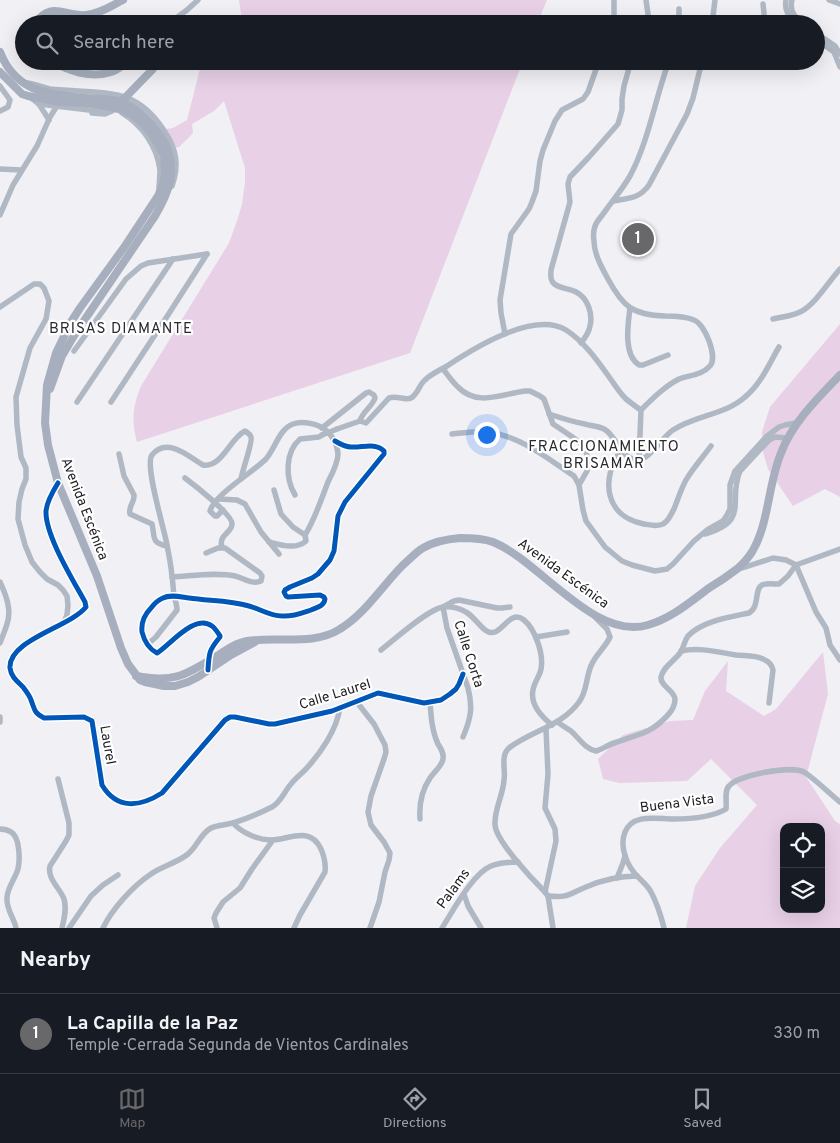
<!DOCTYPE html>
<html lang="en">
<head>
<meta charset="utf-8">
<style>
	body { margin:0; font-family:Overpass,sans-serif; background:#20242c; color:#f1f3f6 }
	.controls { position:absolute; right:15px; bottom:15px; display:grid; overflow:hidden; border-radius:10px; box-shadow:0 5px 20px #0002 }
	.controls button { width:45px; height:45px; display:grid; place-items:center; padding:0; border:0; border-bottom:1px solid #363941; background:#171b24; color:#f1f3f6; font:25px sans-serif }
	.you { position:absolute; left:486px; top:434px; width:18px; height:18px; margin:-12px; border:4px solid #fff; border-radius:50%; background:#1a73e8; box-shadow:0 0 0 8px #1a73e833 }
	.badge { display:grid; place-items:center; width:32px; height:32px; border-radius:50%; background:#68686b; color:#fff; font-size:16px; font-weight:700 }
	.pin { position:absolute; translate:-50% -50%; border:2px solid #fff; box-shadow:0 1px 5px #0006 }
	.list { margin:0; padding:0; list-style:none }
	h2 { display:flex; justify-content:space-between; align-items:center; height:65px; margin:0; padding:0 20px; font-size:21px }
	h2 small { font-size:16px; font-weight:400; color:#9ea1a6 }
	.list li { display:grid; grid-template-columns:32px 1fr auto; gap:15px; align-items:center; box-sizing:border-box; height:80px; padding:0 20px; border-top:1px solid #363941 }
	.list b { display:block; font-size:19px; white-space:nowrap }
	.list p { margin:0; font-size:16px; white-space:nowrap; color:#9ea1a6 }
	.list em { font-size:16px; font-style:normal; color:#9ea1a6 }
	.icon { flex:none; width:28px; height:28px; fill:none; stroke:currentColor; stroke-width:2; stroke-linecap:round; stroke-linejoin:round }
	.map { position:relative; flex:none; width:840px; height:928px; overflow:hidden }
	.search { position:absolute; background:#171b24; box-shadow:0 5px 20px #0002; left:15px; right:15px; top:15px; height:55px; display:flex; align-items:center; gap:12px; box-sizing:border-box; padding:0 18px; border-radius:28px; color:#9ea1a6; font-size:19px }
	.sheet { height:145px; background:#171b24 }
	nav { display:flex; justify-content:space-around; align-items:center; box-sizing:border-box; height:70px; border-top:1px solid #363941; background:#171b24; font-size:14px; color:#9ea1a6 }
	nav a { display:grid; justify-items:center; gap:2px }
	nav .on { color:#68686b }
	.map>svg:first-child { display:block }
	.green { fill:#e8d0e6; fill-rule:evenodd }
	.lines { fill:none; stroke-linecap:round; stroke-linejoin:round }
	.minor { stroke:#b0b8c4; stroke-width:5.5 }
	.major { stroke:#a7afbe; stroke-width:8 }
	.minor-bridge { stroke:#b0b8c4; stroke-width:5.5 }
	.major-bridge { stroke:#a7afbe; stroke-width:8 }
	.cycleway-casing { stroke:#fff; stroke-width:8 }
	.cycleway { stroke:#0057b8; stroke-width:5 }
	.labels { text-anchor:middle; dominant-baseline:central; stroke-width:4.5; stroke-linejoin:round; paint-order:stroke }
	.street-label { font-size:14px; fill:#1e1e21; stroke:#fff }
	.neighbourhood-label { font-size:15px; letter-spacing:1px; fill:#29292f; stroke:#fff }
</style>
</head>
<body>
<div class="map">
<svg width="840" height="928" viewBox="0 0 840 928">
	<rect width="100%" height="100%" fill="#f0f0f5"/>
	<g class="green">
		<path d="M239,0H547L537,24H240L242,21Z"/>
		<path d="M202,61H523L410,353L137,442C131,420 133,406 141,386L229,243L238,218L242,204L245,182V168L224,101L214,111L192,124L193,133L179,147L170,149L160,130L173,128L187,120Z"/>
		<path d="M840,324V497L825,489L793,506L768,469L763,452L762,432L770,407Z"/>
		<path d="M823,652L828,694L806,777L835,821L840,824V928H686L695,886L720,848L757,805L711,759L687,781L619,783L603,779L598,759L623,735L670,721L693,720L705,691L728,661L726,691L764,716L776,709ZM784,827H821V909H784Z"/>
	</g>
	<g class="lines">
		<g class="minor">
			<path d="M646,0L648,14L647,24"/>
			<path d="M786,0C784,11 789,16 796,24"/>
			<path d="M792,0C789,11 795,17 803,24"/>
			<path d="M829,0L840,4"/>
			<path d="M763,4L764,13L763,24"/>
			<path d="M679,9V24"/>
			<path d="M168,24L187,10L198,0"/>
			<path d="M612,24L614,15V0"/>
			<path d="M712,24L715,0"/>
			<path d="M816,33L835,46L840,54"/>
			<path d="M816,39L834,52L840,67"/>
			<path d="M28,83C35,84 42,87 50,89C59,90 68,90 77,91C118,93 141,94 165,132C177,150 179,166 172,186"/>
			<path d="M0,86L10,100L8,107L0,111"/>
			<path d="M30,97L39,104L89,110H113"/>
			<path d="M39,104L49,120"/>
			<path d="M92,113L105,114L112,111"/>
			<path d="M122,113C142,125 157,146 160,170C160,177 159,183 159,190"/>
			<path d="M0,169L21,170"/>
			<path d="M613,201C629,198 639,199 649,185L687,114L693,98L702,61"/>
			<path d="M0,215L13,185L37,146L50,117L57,106"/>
			<path d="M0,307L34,284H40L44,288L49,301L46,319L30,348L16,397L17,425L21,457L26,468V479L22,489L19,502L18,519L25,545L32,562L40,572L47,579L58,585L63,590L67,596L68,605L67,615L64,622"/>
			<path d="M630,308C628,324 623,355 639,365H643L668,355"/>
			<path d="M773,319C782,317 792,316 800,312C815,305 828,282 840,269"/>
			<path d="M505,334L501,313L500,300L511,234L529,209L532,202L536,191L540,161L543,150L555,121L562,110L583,99L588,92L599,61"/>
			<path d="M581,343C585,338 589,332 590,326C593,314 588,298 576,292C569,288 556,289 552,281C550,278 551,274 551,270L570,202L568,184L570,177L589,157L618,124L622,110V99L624,86L631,61"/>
			<path d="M74,351L126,279L141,266L148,263L207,254"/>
			<path d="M443,369C448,375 452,382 458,387C477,407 502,394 525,391H530L540,396L544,399L553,424L571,436L583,445L585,448L588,460L587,471L579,485L583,510L586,521L605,547L622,561L632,565L655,571L667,569L673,564L694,541L707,530L723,521L727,515L730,509V485L735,471L766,437L779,427L785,425L796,423"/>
			<path d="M77,402L173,259"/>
			<path d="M111,402L168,315L207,254"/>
			<path d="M549,414C561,418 573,422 585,424C591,426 598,426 604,429C617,436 619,457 636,460C648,462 663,436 673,430C695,415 725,415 745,397C761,384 769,364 779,347"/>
			<path d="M322,428L366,393L369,392L374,395L375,398C372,407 362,412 360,421L366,423L389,398C397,395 405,401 411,398C418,394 419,385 425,380C431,374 440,370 447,366C474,348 534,311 566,330C585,342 599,363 612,381C616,387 621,394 626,399C631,403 636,407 641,410"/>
			<path d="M337,429L360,421"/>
			<path d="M452,434C464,433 475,431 487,432C519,435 548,459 574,476L579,485"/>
			<path d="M621,450C600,479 605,517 644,524C650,525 658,527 663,524C669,521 671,514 674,509C678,499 681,489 686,480C693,468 703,457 711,446"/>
			<path d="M119,454L124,476L134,495C135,502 128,506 130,514L152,524C155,537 151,543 167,546"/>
			<path d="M639,460L641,410C652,399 665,386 679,379C690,375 702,375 710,366C718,357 705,324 694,320C685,316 674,316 665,316C633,315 623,307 608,279C602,268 594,254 594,241C593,235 594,227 597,222C600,218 603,214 606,210C614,199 623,188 630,176C649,140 655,99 669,61"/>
			<path d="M185,478C193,484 233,515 232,524C232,533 218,535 222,547"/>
			<path d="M58,483C53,491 47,501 46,511C45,535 73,580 85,602L86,607C70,627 8,640 10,668C11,677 18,682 23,687C26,691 30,696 31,700C35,710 34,713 44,718L84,717L92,721L102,785C117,810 140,807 162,793L225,720L230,717H235L269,724H275L332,711L378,693L424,703L441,700L450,694L456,689L459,684L463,674"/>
			<path d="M295,495C285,478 285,452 300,439L319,437L322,435"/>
			<path d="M219,499L237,500L245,504L261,532L279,554"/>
			<path d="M223,510L217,516H215L210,511C214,495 253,472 266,459C275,449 279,429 293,424C302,421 311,423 319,426C330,431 337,442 338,454C338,463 332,474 328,482C321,500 315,519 305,535L293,527L281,514L274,490"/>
			<path d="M705,534C751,520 727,502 740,471L769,440L775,437L787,438"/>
			<path d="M269,542C281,545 296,550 306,541L305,535"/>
			<path d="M796,565L816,612L826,628L830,645L840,660"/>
			<path d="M739,569L773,558L786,560L796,565"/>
			<path d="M172,577C192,576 216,572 235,576C244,578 252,585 261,581L262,576L260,573L225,548H218L206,553"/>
			<path d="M0,582C6,595 12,610 7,624C5,631 2,637 0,643"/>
			<path d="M536,637L567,632"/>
			<path d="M148,644L156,637L177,610C177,605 175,600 174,595C173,589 173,582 172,576C171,566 169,555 167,545C165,531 144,465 152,455C167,436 189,457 203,465C222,468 230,438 245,431C248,433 250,434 251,437C253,442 242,471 241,479"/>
			<path d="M381,650C394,640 428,609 443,607C450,606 460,608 466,612C473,616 478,624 485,630C501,642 508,607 524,620C535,629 544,654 541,669C540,676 534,682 533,690C530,704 542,717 552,725"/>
			<path d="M681,651C699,647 718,652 736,655C745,656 755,655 763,659C768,661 772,665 773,670L769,703"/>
			<path d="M209,662C210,648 212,647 220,637V636C218,633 215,628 212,626C195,613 170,645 157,653C149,649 144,640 142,632C141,622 145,614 151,608C154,604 158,600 163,598C170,594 181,597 189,598C209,601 229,600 249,606C260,609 270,616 282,616C292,617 302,613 311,610C318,607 324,606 325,599L324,597L320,595L288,597L286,596L284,592L285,590L290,587L312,578L318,574L330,560L334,551L338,516L345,502L384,454V451C375,442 362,448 351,447C345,447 340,444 335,441"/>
			<path d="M356,701L374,724L385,745L386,752L384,759L371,796L368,812L371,825L384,842L390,853L389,860L385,872L379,902L370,928"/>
			<path d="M0,717V722"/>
			<path d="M557,722C562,725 566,728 571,731C579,738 585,749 596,751C603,749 609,744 617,742C639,734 650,734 667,716C672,711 675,706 675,699C674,690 660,686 661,677C663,667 674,661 680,653C684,648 684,641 688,636C702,621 730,617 749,613C760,607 754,589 762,585C766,583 774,584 779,584L788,576L796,565L840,549"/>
			<path d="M546,729L548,774L545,808L555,829L556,841L545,892L548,896L553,928"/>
			<path d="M463,737C471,718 473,707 468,688L447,628L443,607L454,601L459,600L497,608H502L510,607"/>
			<path d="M58,779L69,823V835L66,841L50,866C47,879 60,888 64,899C67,909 64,919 62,928"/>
			<path d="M420,819C419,805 422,790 430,778C434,772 442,766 443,759C444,753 441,749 438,744C432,731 431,717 430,702"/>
			<path d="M233,823C242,833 258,840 272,840C290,839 310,826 321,849C324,856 326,864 325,872L300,915L294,928"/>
			<path d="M0,829C4,829 8,830 11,832C20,837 20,860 18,869C15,879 7,888 7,898C6,909 14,918 16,928"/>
			<path d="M617,878L623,863L625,856"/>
			<path d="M545,892C533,880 496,841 495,825C494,809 503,796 504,780C506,770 500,756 509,748C531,731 562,726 579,702C587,692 586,677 591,666C595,655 605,648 610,637L607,629L595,617"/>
			<path d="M464,894L468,906L481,928"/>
			<path d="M548,896C569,898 569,894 586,887C602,880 620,876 637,876"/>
			<path d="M69,928L91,896L103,885L118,875"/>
			<path d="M103,928C112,909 133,886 151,874C162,866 177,863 188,854C197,847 200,834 211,828C217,825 225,825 233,823C246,819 260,813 272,807C281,802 284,792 291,784C295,779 300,775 305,770C320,754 337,730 340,707"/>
			<path d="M217,928L214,918L216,913L223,902L240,888L252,869L273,840"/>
			<path d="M442,928C453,911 472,874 491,866C499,863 510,862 518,862"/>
			<path d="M664,928C661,916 657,903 651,892C648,886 643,882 638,877C627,866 619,847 625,832C633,813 657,819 673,819C690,819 711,818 726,809C727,803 724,791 729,786C738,775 791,765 804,772C815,779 830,794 840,802"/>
		</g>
		<g class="major">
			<path d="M35,24C51,0 65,17 86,15C99,14 111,6 123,0"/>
			<path d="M0,52C15,91 47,95 84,98"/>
			<path d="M50,61C68,70 90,79 111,72C118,70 123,65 128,61"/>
			<path d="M0,72L22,94L28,96L59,102L85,103"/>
			<path d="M118,105L152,70L156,65L157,61"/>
			<path d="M160,148L164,156L165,175L163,184L158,196L125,246L80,308L71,322L56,353L47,385L45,423L48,445L58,483L97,576L121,648L128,664L140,680L145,682L164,686H175L188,682L198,677L231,655L255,642"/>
			<path d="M50,389L62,356L75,334L155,216C169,192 177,173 166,145"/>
			<path d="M136,676C175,683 185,675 217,656C226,650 236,643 247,641C277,636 314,646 340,629C366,613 382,586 403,565C410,559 416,552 423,548C433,542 448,539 460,538C471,538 482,538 493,542C540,561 594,641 648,625C672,618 690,602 709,588C719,582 728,576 737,569C743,564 748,558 752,552C769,524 768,484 781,453C793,422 817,399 840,375"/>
		</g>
		<path class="minor-bridge" d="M322,435L337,429"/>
		<g class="major-bridge">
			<path d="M84,98C97,99 112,98 124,103C143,111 156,128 166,145"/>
			<path d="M85,103C123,107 141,112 160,148"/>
		</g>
		<defs>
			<g id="cycleway">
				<path d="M58,483C53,491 47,501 46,511C45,535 73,580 85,602L86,607C70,627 8,640 10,668C11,677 18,682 23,687C26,691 30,696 31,700C35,710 34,713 44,718L84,717L92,721L102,785C117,810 140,807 162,793L225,720L230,717H235L269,724H275L332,711L378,693L424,703L441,700L450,694L456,689L459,684L463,674"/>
				<path d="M208,670C209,653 209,650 220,637V636C218,633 215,628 212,626C195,613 170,645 157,653C149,649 144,640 142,632C141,622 145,614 151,608C154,604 158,600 163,598C170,594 181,597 189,598C209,601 229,600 249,606C260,609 270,616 282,616C292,617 302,613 311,610C318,607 324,606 325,599L324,597L320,595L288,597L286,596L284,592L285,590L290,587L312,578L318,574L330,560L334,551L338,516L345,502L384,454V451C375,442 362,448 351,447C345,447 340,444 335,441"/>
			</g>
		</defs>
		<use href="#cycleway" class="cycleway-casing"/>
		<use href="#cycleway" class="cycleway"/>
	</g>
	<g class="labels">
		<g class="street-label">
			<text transform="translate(84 509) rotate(69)">Avenida Escénica</text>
			<text transform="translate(563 574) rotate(36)">Avenida Escénica</text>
			<text transform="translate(468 654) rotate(72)">Calle Corta</text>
			<text transform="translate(335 695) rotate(-17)">Calle Laurel</text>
			<text transform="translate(107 745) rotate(80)">Laurel</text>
			<text transform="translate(677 804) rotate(-7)">Buena Vista</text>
			<text transform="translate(454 889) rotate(-54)">Palams</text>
		</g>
		<g class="neighbourhood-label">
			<text x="121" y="329">BRISAS DIAMANTE</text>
			<text x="604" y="447">FRACCIONAMIENTO<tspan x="604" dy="17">BRISAMAR</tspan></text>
		</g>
	</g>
</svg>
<div class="controls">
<button><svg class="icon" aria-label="locate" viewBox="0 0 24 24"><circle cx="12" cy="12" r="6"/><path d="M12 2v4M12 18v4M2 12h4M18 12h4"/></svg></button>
<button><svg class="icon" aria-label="layers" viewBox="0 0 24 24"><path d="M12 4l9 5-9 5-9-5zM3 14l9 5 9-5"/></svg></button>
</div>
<div class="you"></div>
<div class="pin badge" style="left:638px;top:239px">1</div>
<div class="search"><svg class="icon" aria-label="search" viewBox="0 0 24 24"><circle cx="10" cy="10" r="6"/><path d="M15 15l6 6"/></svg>Search here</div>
</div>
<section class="sheet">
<h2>Nearby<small></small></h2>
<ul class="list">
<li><span class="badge">1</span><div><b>La Capilla de la Paz</b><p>Temple · Cerrada Segunda de Vientos Cardinales</p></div><em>330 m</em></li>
</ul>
</section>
<nav>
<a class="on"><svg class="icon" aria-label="map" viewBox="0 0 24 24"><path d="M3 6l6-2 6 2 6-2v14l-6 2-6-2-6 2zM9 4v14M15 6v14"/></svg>Map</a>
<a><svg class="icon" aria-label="directions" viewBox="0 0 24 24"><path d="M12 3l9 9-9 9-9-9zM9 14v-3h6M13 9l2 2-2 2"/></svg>Directions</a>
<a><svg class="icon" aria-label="saved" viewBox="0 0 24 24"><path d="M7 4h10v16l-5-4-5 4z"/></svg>Saved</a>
</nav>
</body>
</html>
